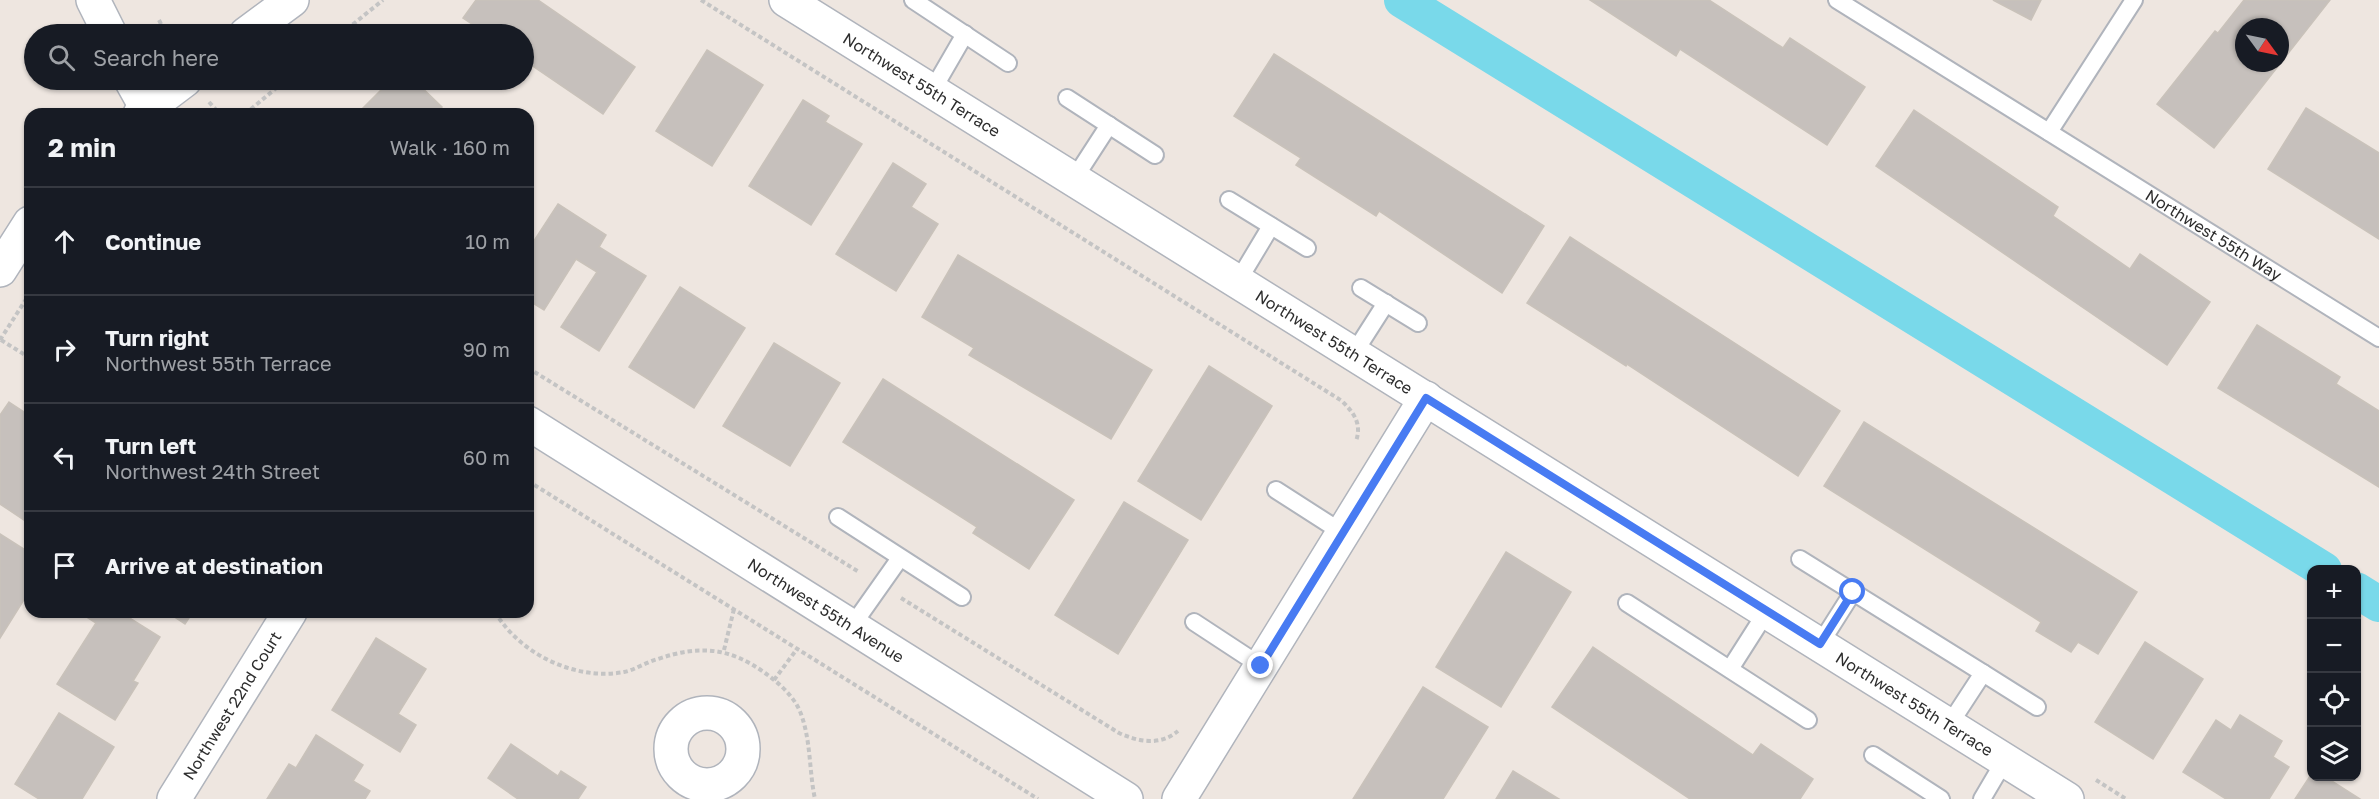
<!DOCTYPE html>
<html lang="en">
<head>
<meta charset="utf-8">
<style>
	body { margin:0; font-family:"Golos Text",sans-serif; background:#242831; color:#f1f3f6 }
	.controls { position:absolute; right:18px; bottom:18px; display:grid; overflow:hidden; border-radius:12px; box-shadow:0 2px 4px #0004 }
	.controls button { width:54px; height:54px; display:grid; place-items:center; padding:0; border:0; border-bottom:2px solid #363941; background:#171b24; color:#f1f3f6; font:30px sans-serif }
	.compass { position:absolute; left:2235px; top:18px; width:54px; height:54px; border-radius:50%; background:#171b24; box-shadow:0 2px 4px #0004; rotate:123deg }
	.stop { position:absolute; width:18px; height:18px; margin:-14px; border:4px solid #487bf2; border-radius:50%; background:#fff }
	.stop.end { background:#487bf2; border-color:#fff; box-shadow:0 2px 6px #0008 }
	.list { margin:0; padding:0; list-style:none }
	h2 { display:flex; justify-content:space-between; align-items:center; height:78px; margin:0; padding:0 24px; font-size:26px }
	h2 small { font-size:20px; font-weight:400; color:#9ea1a6 }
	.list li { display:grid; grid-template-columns:39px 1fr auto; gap:18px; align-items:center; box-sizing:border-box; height:108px; padding:0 24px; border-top:2px solid #363941 }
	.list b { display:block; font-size:22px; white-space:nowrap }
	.list p { margin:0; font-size:20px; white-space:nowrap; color:#9ea1a6 }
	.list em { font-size:20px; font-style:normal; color:#9ea1a6 }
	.icon { flex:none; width:33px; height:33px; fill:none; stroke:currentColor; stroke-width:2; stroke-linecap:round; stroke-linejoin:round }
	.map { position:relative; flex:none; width:2379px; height:799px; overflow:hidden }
	.search { position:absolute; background:#171b24; box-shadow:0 2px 4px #0004; left:24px; top:24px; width:510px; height:66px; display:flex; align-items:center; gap:15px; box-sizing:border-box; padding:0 21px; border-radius:33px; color:#9ea1a6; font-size:22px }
	.panel { position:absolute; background:#171b24; box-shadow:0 2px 4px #0004; left:24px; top:108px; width:510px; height:510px; border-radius:18px }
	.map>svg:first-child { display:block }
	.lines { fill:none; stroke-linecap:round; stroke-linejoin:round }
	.canal { stroke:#79d9ea; stroke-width:36 }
	.building { fill:#c6c0bc; stroke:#c9c2ba; stroke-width:1.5; fill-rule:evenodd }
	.lane-casing { stroke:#b0b4bc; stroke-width:20 }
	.street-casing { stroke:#b0b4bc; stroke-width:36 }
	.path { stroke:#c4c4c4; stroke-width:4; stroke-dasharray:4.5 3; stroke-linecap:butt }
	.lane { stroke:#fff; stroke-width:16 }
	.street { stroke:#fff; stroke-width:33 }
	.route { stroke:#487bf2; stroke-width:8 }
	.labels { text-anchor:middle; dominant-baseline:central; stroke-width:6; stroke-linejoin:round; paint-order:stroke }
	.street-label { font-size:16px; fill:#2d2d2d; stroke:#fff }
</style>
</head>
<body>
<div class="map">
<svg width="2379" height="799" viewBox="0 0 2379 799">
	<rect width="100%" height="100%" fill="#eee6e0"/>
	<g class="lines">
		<g class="canal">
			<path d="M1402,0L2324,570"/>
			<path d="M2356,590L2379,604"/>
		</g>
	</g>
	<g class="building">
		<path d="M476,0H538L635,67L603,114L524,60V34H487L463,18Z"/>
		<path d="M1590,0H1709L1783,48L1790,38L1865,87L1827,145L1680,49L1676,56Z"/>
		<path d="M1993,0H2041L2031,20Z"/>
		<path d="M2244,0H2330L2214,148L2157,104L2215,31L2218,33ZM2244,27H2280V63H2244Z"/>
		<path d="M707,50L763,85L712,166L656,131Z"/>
		<path d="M1274,54L1544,226L1502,293L1379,211L1376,216L1296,165L1301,158L1234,116Z"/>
		<path d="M391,80H414L442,107L435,114H357Z"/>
		<path d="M803,100L829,116L825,122L862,144L811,225L749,186Z"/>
		<path d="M2306,108L2379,153V239L2268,169Z"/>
		<path d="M1914,110L2058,207L2053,216L2130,269L2140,254L2210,302L2167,365L1876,166Z"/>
		<path d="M893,163L926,184L911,207L938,224L896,291L836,254Z"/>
		<path d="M558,204L606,235L599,247L646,276L599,351L561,327L597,272L576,259L544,310L528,300V250Z"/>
		<path d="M1570,237L1840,411L1798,476L1627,364L1626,366L1527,303Z"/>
		<path d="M958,255L1152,370L1111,439L969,355L974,348L922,317Z"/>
		<path d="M680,287L745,328L694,408L629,367Z"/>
		<path d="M2257,325L2340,377L2336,384L2379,411V487L2218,388Z"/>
		<path d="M774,343L840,383L790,466L723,426Z"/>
		<path d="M1209,366L1272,406L1201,520L1138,481Z"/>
		<path d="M883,379L1074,500L1029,569L973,533L977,527L843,442Z"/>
		<path d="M9,402L30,416V524L0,504V415Z"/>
		<path d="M1864,422L2137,592L2098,654L2078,642L2071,652L2036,631L2041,622L1824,486Z"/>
		<path d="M1124,502L1188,540L1118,654L1055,615Z"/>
		<path d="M0,534L30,553V590L0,638Z"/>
		<path d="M1506,552L1571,592L1501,707L1436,667Z"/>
		<path d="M83,612H120L160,637L133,681L138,683L115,720L57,684L96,623L82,614Z"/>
		<path d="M167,612H193L185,624Z"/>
		<path d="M376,638L426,669L398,714L416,725L400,752L332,710Z"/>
		<path d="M2145,642L2203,679L2153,759L2095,722Z"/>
		<path d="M1593,647L1753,755L1761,744L1813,779L1800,799H1690L1552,707Z"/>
		<path d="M1423,687L1488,727L1443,799H1353Z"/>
		<path d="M59,713L114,747L82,799H39L15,784Z"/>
		<path d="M2240,715L2282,741L2273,757L2289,767L2269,799H2226L2183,772L2216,720L2231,730Z"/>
		<path d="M316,735L363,765L353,781L370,791L365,799H267L289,764L296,768Z"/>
		<path d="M511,744L558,776L561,771L586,787L578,799H518L488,778Z"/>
		<path d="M1513,771L1559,799H1496Z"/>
		<path d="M2312,773V776H2324L2360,799H2295Z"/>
	</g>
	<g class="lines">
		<defs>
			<g id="lane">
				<path d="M913,0L1008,63"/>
				<path id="s1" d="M1837,0L2379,338"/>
				<path d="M932,91L965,34"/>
				<path d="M1067,98L1155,155"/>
				<path d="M2049,132L2134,0"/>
				<path d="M1074,179L1109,125"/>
				<path d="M1229,200L1307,248"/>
				<path d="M1238,281L1271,226"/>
				<path d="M1361,288L1418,323"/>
				<path d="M1354,353L1386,303"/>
				<path d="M1276,490L1343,533"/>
				<path d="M838,517L962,597"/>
				<path d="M1800,559L1983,673"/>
				<path d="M1627,603L1808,720"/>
				<path d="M1194,622L1261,666"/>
				<path d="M852,626L900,558"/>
				<path d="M1820,644L1853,592"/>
				<path d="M1730,669L1767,611"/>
				<path d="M1949,725L1983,673L2037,707"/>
				<path d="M1873,755L1941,799"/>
				<path d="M1982,799L2005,760"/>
			</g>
			<g id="street">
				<path d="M93,0L110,34"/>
				<path id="s2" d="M786,0L2067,799"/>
				<path d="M246,34L292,0"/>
				<path d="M131,80L150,114"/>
				<path d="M140,114L185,80"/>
				<path d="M0,270L30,223"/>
				<path id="s3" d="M528,423L1126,799"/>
				<circle cx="707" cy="749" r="36"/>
				<path id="s4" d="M174,799L290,612"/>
				<path d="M1179,799L1426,398"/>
			</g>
		</defs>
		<use href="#lane" class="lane-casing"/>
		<use href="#street" class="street-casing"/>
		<g class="path">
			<path d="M701,0L1342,401C1354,413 1362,424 1356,441"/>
			<path d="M159,20L166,34"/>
			<path d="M203,34L214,26"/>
			<path d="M341,34L383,0"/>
			<path d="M209,102L220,114"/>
			<path d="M245,114L286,80"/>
			<path d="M0,340L30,293"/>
			<path d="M1,340L30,358"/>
			<path d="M528,368L859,572"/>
			<path d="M528,481L1038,799"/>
			<path d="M901,598L1119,733C1139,742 1160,746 1178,731"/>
			<path d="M495,612C520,654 575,681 624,672C635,670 646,662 658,659C699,645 729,647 765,673C779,683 795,697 801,714C811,741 809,771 815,799"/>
			<path d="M724,650L734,609"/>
			<path d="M774,680L797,649"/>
			<path d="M2096,780L2126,799"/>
		</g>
		<use href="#lane" class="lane"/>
		<use href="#street" class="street"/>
	</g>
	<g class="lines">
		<path class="route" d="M1261,666L1426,398L1820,644L1853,592"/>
	</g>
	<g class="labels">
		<g class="street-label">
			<text stroke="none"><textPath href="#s2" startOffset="160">Northwest 55th Terrace</textPath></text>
			<text stroke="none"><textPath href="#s1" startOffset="444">Northwest 55th Way</textPath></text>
			<text stroke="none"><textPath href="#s2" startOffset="646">Northwest 55th Terrace</textPath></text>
			<text stroke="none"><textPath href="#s3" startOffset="352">Northwest 55th Avenue</textPath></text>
			<text stroke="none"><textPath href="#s2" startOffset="1330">Northwest 55th Terrace</textPath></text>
			<text stroke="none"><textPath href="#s4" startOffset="110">Northwest 22nd Court</textPath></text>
		</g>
	</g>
</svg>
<div class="controls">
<button>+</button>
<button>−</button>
<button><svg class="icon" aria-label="locate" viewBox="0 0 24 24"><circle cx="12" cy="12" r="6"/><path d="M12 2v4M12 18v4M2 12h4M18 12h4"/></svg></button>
<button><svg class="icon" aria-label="layers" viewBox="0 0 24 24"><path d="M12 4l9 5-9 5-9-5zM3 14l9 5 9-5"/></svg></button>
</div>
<svg class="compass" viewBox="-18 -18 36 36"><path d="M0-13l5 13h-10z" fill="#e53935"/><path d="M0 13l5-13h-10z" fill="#9ea1a6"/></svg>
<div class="stop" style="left:1853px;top:592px"></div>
<div class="stop end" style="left:1261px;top:666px"></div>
<div class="search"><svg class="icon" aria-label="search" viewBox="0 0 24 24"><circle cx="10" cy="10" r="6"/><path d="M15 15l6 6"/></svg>Search here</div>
<section class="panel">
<h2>2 min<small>Walk · 160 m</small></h2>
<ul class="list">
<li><svg class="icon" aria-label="ahead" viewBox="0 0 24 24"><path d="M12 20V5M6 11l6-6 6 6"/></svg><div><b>Continue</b></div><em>10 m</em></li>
<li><svg class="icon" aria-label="right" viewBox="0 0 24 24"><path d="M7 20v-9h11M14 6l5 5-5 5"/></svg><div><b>Turn right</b><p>Northwest 55th Terrace</p></div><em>90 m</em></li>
<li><svg class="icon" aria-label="left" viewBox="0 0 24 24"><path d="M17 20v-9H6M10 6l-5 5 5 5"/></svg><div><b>Turn left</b><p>Northwest 24th Street</p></div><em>60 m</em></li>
<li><svg class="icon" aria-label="arrive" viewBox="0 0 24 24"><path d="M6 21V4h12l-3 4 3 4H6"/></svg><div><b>Arrive at destination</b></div></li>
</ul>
</section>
</div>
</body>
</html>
